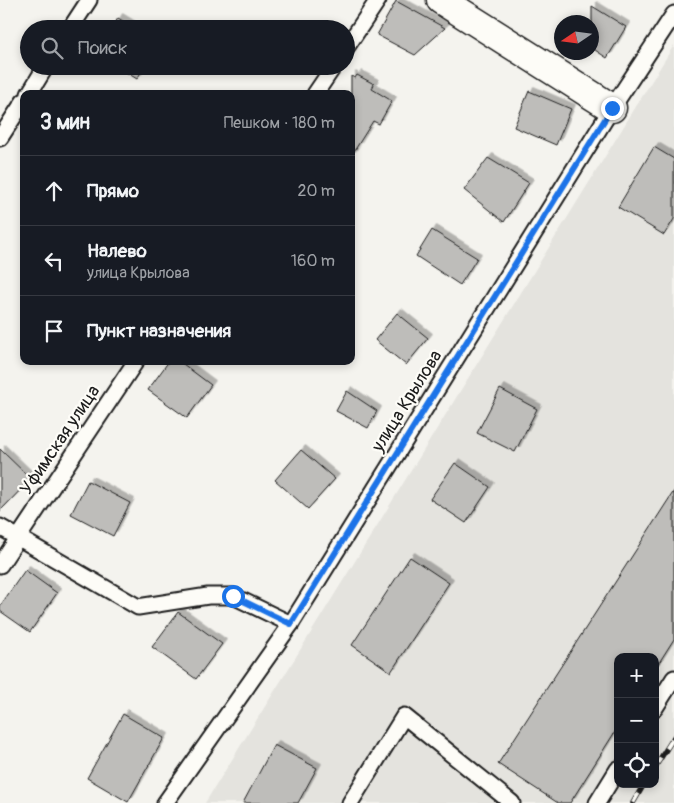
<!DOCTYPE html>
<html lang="ru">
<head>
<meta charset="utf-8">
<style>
	body { margin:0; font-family:Pangolin,sans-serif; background:#242831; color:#f1f3f6 }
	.controls { position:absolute; right:15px; bottom:15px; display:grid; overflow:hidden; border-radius:10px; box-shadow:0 2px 8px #0003 }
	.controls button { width:45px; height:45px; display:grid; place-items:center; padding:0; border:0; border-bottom:1px solid #363941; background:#171b24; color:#f1f3f6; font:25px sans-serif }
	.compass { position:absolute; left:554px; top:15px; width:45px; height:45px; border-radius:50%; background:#171b24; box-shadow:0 2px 8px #0003; rotate:257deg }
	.stop { position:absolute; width:15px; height:15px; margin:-11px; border:4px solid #1a73e8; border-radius:50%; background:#fff }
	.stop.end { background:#1a73e8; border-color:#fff; box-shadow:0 1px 5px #0008 }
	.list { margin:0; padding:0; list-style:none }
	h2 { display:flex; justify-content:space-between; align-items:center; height:65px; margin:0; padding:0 20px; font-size:21px }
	h2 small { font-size:16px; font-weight:400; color:#9ea1a6 }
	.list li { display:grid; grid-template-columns:32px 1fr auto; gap:15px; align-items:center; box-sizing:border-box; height:70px; padding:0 20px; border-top:1px solid #363941 }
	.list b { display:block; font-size:19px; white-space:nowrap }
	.list p { margin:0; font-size:16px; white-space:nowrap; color:#9ea1a6 }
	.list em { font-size:16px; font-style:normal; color:#9ea1a6 }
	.icon { flex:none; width:28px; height:28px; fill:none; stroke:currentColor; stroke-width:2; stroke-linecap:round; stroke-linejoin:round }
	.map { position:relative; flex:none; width:674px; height:803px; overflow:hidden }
	.search { position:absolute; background:#171b24; box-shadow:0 2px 8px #0003; left:20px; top:20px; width:335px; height:55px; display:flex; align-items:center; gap:12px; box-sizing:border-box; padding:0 18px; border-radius:28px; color:#9ea1a6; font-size:19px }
	.panel { position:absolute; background:#171b24; box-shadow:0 2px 8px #0003; left:20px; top:90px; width:335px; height:275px; border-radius:10px }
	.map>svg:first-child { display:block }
	.built { fill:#e4e3de; fill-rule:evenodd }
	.building { fill:#bebdba; stroke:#1c1c1c; filter:url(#shadow) }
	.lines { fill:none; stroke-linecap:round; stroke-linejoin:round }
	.lane-casing { stroke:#1c1c1c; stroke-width:19 }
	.street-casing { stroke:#1c1c1c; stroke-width:31 }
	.lane { stroke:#fdfcf7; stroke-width:15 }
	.street { stroke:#fdfcf7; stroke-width:28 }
	.rail-casing { stroke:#1c1c1c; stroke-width:5.5 }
	.rail { stroke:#fdfcf7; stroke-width:4; stroke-dasharray:11; stroke-linecap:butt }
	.route { stroke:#1a73e8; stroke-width:6 }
	.labels { text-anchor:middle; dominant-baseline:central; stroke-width:4.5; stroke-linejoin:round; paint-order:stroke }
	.street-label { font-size:18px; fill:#1c1c1c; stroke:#fdfcf7 }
</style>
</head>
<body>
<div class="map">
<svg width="674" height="803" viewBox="0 0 674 803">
	<defs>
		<filter id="shadow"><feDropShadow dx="4.5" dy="-4.5" stdDeviation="0" flood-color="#0004"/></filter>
	</defs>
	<rect width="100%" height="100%" fill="#f4f3ee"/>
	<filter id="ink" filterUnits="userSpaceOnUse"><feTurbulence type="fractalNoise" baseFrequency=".02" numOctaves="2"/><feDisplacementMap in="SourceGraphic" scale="10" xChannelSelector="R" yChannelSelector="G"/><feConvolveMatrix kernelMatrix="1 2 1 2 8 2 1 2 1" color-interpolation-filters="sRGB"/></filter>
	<g filter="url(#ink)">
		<path class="built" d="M674,45V803H205L307,639ZM618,657H655V784H618Z"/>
		<g class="building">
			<path d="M396,1L445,28L415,55L377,35Z"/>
			<path d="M592,6L626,27L607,58L592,48Z"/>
			<path d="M118,18L136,29H112Z"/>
			<path d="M116,66H145L137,79Z"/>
			<path d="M357,75L374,84L372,89L392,101L379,124L373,121L351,156V76L355,78Z"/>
			<path d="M529,91L571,109L556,145L514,127Z"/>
			<path d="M654,147L674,159V219L664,235L618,207Z"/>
			<path d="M488,158L529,183L504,222L464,190Z"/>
			<path d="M432,230L477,258L460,285L416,256Z"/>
			<path d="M397,313L428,338L406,365L375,340Z"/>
			<path d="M169,361H179L211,385L187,418L148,390Z"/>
			<path d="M500,389L537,409L515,452L477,433Z"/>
			<path d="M347,391L377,411L368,428L336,411Z"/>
			<path d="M0,449L31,479L0,511Z"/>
			<path d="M301,450L335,479L308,509L275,480Z"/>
			<path d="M455,463L490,487L466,523L430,499Z"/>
			<path d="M88,481L130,503L113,536L71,514Z"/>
			<path d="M674,491V639L655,669V657H618V727L570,803H558L498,764Z"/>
			<path d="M410,557L449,583L391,672L352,645Z"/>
			<path d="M25,570L57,593L30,632L0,611V606Z"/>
			<path d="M178,612L222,644L196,679L152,647Z"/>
			<path d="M123,714L164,738L128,802L87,778Z"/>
			<path d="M274,745L317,768L298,803H243Z"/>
		</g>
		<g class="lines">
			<defs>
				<g id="lane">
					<path d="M70,29L89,0"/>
					<path d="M346,48L378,0"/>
					<path d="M29,94L46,66"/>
					<path d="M315,94L334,66"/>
					<path d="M0,138L24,101"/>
					<path d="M0,527L138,607L208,596H233L291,624"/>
					<path d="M0,565L136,361"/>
					<path d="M655,708L674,678"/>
					<path d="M165,803L291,624L612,108L674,14"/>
					<path d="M350,803L404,716L512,803"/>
					<path d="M597,803L618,769"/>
				</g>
				<path id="street" d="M441,0L612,108"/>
			</defs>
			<use href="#lane" class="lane-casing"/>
			<use href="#street" class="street-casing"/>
			<use href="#lane" class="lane"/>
			<use href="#street" class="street"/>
			<defs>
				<g id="rail">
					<path d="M655,767L674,737"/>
					<path d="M633,803L644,784"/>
				</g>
			</defs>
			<use href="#rail" class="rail-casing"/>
			<use href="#rail" class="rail"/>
		</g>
	</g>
	<g class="lines" filter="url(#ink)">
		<path class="route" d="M233,596L291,624L612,108"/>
	</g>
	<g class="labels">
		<g class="street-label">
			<text transform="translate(407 401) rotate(-58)">улица Крылова</text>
			<text transform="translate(60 440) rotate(-56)">Уфимская улица</text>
		</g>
	</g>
</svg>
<div class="controls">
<button>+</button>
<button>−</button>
<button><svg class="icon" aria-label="locate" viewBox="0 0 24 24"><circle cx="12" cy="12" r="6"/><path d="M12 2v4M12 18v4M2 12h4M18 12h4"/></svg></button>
</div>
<svg class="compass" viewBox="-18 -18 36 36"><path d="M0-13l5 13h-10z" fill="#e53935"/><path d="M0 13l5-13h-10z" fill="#9ea1a6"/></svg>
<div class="stop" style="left:233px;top:596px"></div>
<div class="stop end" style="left:612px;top:108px"></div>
<div class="search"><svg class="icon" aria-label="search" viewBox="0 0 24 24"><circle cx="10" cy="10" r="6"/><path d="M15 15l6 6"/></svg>Поиск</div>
<section class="panel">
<h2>3 мин<small>Пешком · 180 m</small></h2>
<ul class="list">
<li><svg class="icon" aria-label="ahead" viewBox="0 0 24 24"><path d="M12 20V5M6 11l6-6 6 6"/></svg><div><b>Прямо</b></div><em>20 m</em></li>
<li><svg class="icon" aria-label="left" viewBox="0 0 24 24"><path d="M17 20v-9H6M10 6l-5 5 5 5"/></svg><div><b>Налево</b><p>улица Крылова</p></div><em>160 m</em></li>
<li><svg class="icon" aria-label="arrive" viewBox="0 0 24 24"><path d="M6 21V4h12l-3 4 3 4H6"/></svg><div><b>Пункт назначения</b></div></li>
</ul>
</section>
</div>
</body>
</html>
